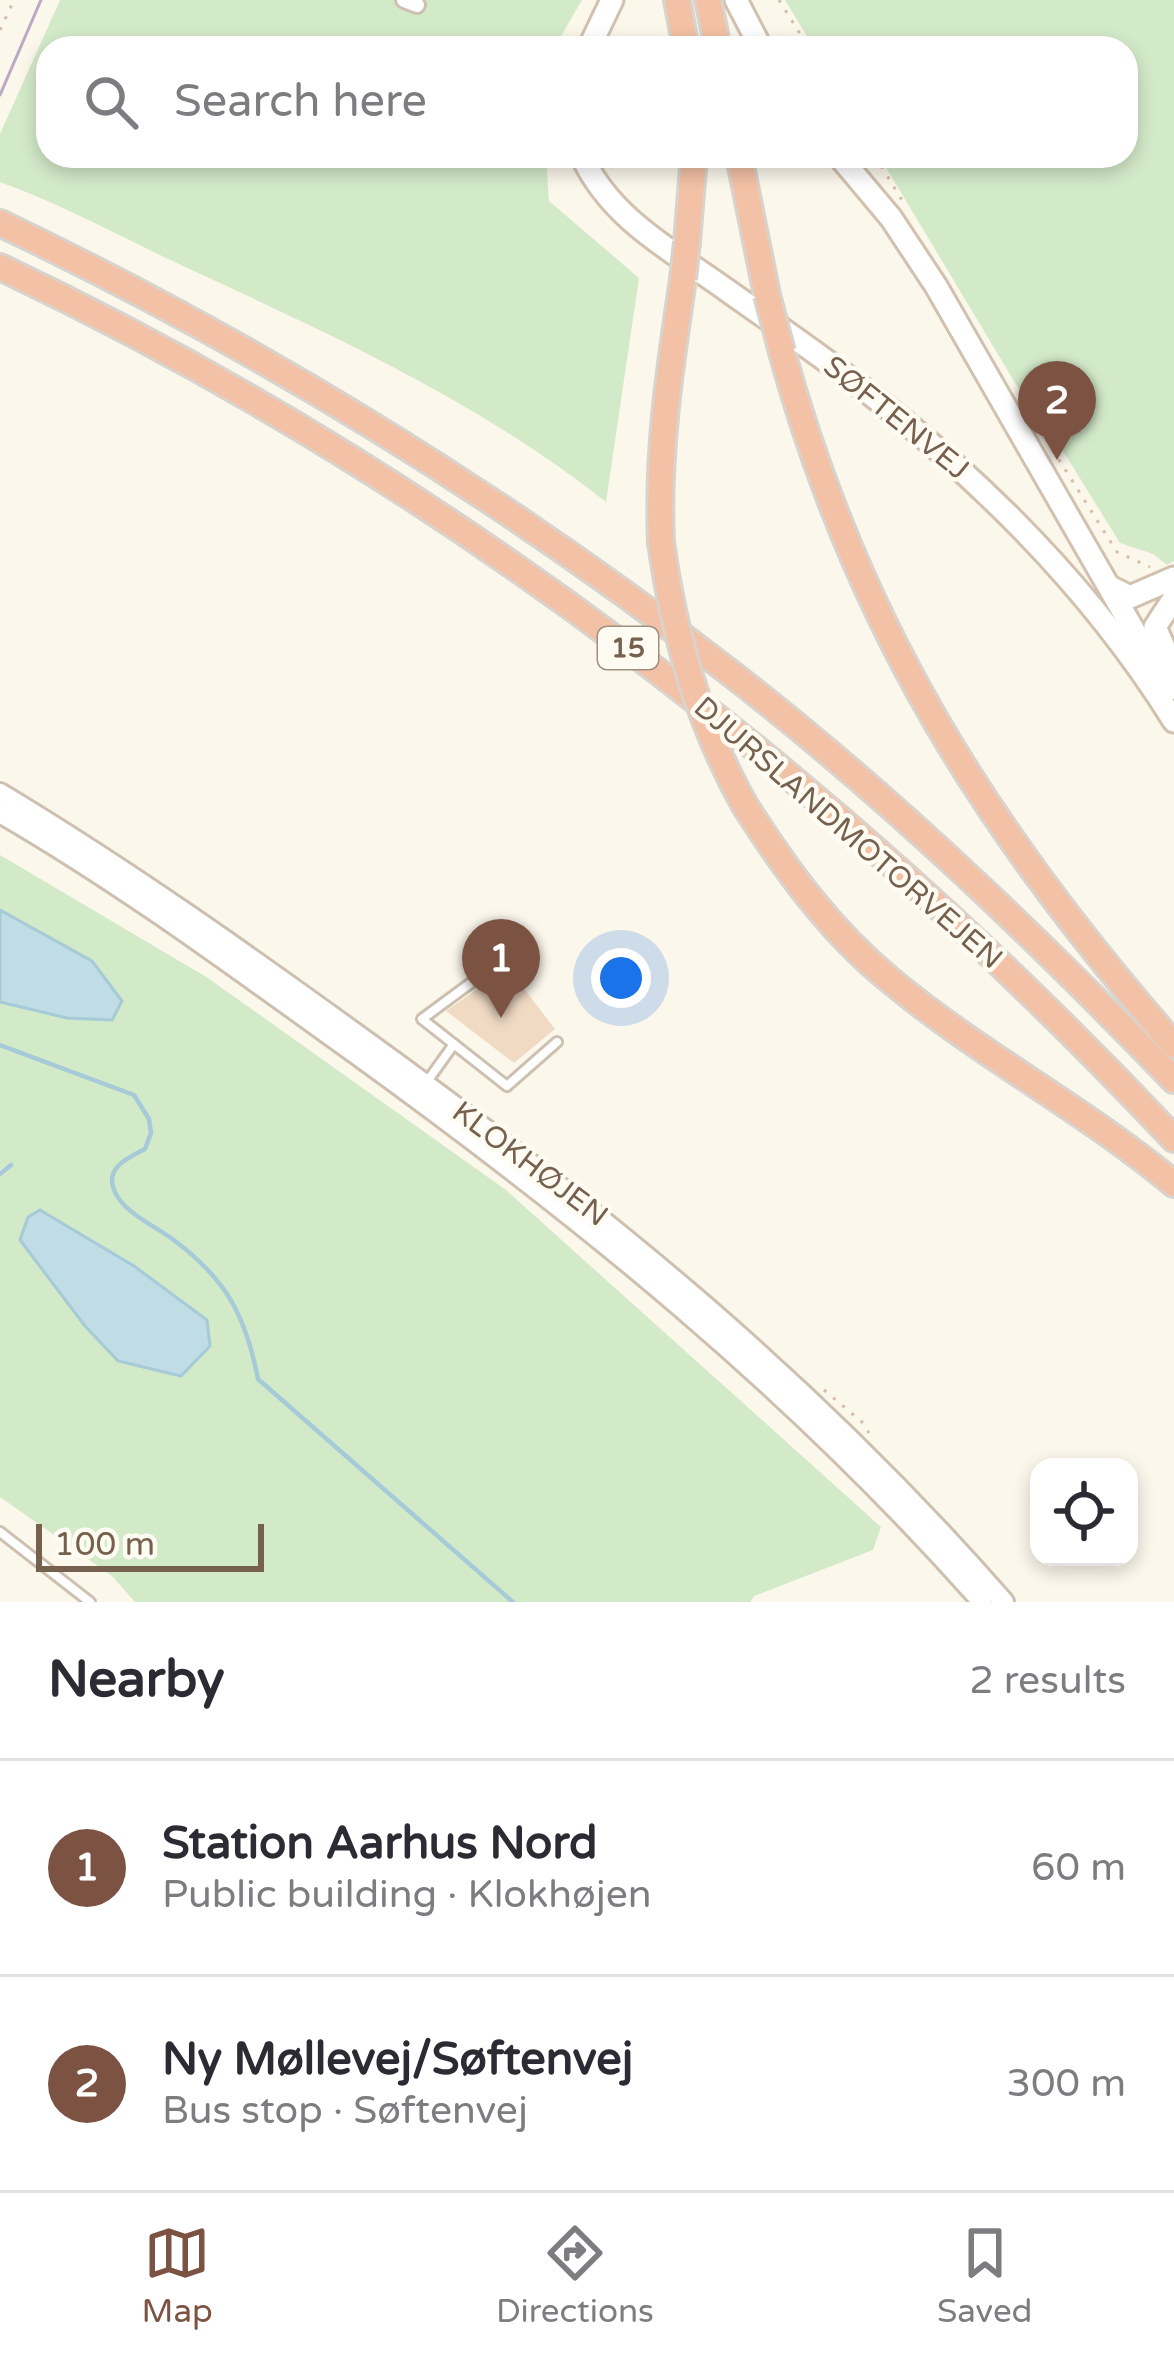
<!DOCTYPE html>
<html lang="en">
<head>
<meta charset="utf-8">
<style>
	body { margin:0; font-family:"Varela Round",sans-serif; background:#f2f2f3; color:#2b2b33 }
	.controls { position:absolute; right:36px; bottom:36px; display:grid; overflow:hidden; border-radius:24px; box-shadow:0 6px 18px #0003 }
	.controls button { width:108px; height:108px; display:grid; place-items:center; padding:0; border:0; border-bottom:3px solid #e1e1e2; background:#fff; color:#2b2b33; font:60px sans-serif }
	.scale { position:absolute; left:36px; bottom:30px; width:228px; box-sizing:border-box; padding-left:12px; border:6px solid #76614e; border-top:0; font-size:33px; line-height:42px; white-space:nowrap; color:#76614e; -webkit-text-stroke:9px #fefbf2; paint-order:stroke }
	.you { position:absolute; left:621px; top:978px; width:42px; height:42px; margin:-30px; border:9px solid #fff; border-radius:50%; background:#1a73e8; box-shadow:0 0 0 18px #1a73e833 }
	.badge { display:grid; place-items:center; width:78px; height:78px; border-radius:50%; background:#7c5343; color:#fff; font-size:39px; font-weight:700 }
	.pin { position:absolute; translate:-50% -99px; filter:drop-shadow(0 3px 6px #0008) }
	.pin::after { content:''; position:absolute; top:63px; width:42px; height:36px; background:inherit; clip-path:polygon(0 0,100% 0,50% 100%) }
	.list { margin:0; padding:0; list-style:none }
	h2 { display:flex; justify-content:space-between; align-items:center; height:156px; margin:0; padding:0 48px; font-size:51px }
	h2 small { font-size:39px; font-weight:400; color:#7c7c81 }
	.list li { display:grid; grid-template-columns:78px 1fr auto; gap:36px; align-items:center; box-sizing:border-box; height:216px; padding:0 48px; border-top:3px solid #e1e1e2 }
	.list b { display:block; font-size:45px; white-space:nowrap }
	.list p { margin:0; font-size:39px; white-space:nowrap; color:#7c7c81 }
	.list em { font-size:39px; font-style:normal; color:#7c7c81 }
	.icon { flex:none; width:66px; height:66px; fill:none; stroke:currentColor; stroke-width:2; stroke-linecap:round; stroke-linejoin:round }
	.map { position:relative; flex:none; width:1174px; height:1602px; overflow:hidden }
	.search { position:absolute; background:#fff; box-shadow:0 6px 18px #0003; left:36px; right:36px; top:36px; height:132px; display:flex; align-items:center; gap:30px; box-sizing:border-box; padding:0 42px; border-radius:36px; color:#7c7c81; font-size:45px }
	.sheet { height:588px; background:#fff }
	nav { display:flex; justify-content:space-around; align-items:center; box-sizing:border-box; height:168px; border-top:3px solid #e1e1e2; background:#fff; font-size:33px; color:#7c7c81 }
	nav a { display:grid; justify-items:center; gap:6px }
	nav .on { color:#7c5343 }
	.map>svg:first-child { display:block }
	.green { fill:#d3eac9; fill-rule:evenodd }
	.water { fill:#c0dce5; stroke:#a6cad7; stroke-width:3 }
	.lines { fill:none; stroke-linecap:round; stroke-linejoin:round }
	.stream { stroke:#a6cad7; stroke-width:4.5 }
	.building { fill:#f0dac4 }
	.service-casing { stroke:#cec0b0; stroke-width:14 }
	.minor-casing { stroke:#cec0b0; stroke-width:20 }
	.tertiary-casing { stroke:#cec0b0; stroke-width:24 }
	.secondary-casing { stroke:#d1c1ae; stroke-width:27 }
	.motorway-casing { stroke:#d9d3cd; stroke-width:30 }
	.path { stroke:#d6bda6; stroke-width:3; stroke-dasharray:3 9; stroke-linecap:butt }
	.service { stroke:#fff; stroke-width:8 }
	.minor { stroke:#fff; stroke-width:14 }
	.tertiary { stroke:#fff; stroke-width:18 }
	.secondary { stroke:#fff; stroke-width:21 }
	.motorway { stroke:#f3c1a5; stroke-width:24 }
	.tram { stroke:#bca8c6; stroke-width:3 }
	.motorway-bridge-casing { stroke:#d9d3cd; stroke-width:30; stroke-linecap:butt }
	.motorway-bridge { stroke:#f3c1a5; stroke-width:24 }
	.labels { text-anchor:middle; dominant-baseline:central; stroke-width:9; stroke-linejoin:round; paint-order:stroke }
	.shield { fill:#fefbf2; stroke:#9f8f7f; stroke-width:3 }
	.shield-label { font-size:27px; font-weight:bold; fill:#76614e }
	.street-label { font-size:30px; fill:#76614e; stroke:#fefbf2 }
</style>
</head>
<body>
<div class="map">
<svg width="1174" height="1602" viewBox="0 0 1174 1602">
	<rect width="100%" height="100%" fill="#fcf7eb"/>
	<g class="green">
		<path d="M60,0H582L554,48H48V156H546L549,201L639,278L606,502C480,402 328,333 183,266C123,238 62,204 0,182V134Z"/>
		<path d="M785,0H1174V561L1167,565L1153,554L1120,543L1063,451L1038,421L879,156H1126V48H814Z"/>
		<path d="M0,855L208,978L506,1190L881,1527L873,1550L754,1596L750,1602H135L112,1576L0,1497V1173L11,1163L0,1170V1002L67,1018L111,1020L121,1001L0,910ZM41,1211L134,1266L206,1319L118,1361L85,1326L20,1240L28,1218Z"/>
	</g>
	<g class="water">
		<path d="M0,910L92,961L122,1001L112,1020L67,1018L0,1002Z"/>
		<path d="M40,1210L134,1266L207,1320L210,1346L181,1376L118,1361L85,1326L20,1240L28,1217Z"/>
	</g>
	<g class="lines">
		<g class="stream">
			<path d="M0,1045L134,1095L149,1119L151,1133L145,1149C130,1157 107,1166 113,1187C120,1212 156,1226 175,1241C227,1280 246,1317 258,1379L513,1602"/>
			<path d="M0,1174L11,1165"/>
		</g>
	</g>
	<path class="building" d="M502,960L555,1029L514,1063L446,1011L493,978L490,970Z"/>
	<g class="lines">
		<defs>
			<g id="service">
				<path d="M483,974L422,1019L507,1086L557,1042"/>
				<path d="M426,1083L454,1044"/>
				<path d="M0,1532L90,1602"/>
			</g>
			<path id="minor" d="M404,0L417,5"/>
			<g id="tertiary">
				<path d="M0,793C128,870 249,956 369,1043C604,1213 813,1383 1004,1602"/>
				<path d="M0,813C121,883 233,966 346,1047C579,1215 792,1387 982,1602"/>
			</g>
			<g id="secondary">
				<path d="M736,0L761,48"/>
				<path d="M589,48L612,0"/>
				<path d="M582,156C610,219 674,252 728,291C780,328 834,364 884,405C996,494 1098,599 1174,721"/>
				<path d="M839,156L891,218L936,286L1168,690"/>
				<path d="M1110,587L1130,597L1174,578"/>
				<path d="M1174,598L1155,627L1174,669"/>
			</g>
			<g id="motorway">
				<path d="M677,0L686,48"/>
				<path d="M708,0L718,48"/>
				<path d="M739,156L767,295"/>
				<path d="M0,223C259,347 506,499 733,675C890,797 1036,937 1174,1080"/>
				<path d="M687,242L694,156"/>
				<path d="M0,267C443,477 839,783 1174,1139"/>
				<path d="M782,352C857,626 988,833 1174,1045"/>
				<path d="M661,542C657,453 670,367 683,279"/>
				<path d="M744,804C785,869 830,931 890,980C980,1055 1084,1109 1174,1184"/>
			</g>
		</defs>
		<use href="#service" class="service-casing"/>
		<use href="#minor" class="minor-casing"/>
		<use href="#tertiary" class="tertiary-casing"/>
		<use href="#secondary" class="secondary-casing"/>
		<use href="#motorway" class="motorway-casing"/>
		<g class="path">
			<path d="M779,0L809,48"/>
			<path d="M0,30L14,0"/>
			<path d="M875,156L905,205"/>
			<path d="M1046,439L1117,552L1150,567"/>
			<path d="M824,1390L862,1422L869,1433"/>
		</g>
		<use href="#service" class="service"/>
		<use href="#minor" class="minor"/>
		<use href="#tertiary" class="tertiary"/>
		<use href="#secondary" class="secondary"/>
		<use href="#motorway" class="motorway"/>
		<path class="tram" d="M0,95L41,0"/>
		<defs>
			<g id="motorway-bridge">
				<path d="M683,279L687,242"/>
				<path d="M767,295L782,352"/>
				<path d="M661,542C674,635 698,721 744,804"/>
			</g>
		</defs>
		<use href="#motorway-bridge" class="motorway-bridge-casing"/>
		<use href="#motorway-bridge" class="motorway-bridge"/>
	</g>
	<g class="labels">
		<rect class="shield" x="598" y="627" width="60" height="42" rx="9"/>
		<g class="shield-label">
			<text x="628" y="648">15</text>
		</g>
		<g class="street-label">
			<text transform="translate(896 418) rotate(39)">SØFTENVEJ</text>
			<text transform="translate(848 833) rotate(41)">DJURSLANDMOTORVEJEN</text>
			<text transform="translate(530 1164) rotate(37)">KLOKHØJEN</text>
		</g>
	</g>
</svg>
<div class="controls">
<button><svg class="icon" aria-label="locate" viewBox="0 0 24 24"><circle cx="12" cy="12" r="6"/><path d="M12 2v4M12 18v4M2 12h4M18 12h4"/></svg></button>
</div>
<div class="scale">100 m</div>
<div class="you"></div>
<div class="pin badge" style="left:501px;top:1018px">1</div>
<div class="pin badge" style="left:1057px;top:460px">2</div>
<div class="search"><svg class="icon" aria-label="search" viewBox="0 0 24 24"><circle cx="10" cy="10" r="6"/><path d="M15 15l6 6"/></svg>Search here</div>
</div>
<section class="sheet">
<h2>Nearby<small>2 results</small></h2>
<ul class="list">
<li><span class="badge">1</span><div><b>Station Aarhus Nord</b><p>Public building · Klokhøjen</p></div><em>60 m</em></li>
<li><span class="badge">2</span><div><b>Ny Møllevej/Søftenvej</b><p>Bus stop · Søftenvej</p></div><em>300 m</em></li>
</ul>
</section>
<nav>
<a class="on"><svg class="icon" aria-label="map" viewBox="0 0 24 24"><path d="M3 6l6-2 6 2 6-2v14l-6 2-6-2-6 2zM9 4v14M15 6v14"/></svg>Map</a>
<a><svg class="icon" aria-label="directions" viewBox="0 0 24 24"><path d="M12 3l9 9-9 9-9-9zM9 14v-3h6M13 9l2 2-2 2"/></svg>Directions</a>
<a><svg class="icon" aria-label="saved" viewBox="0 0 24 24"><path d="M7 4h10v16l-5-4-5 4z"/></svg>Saved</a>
</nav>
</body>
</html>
